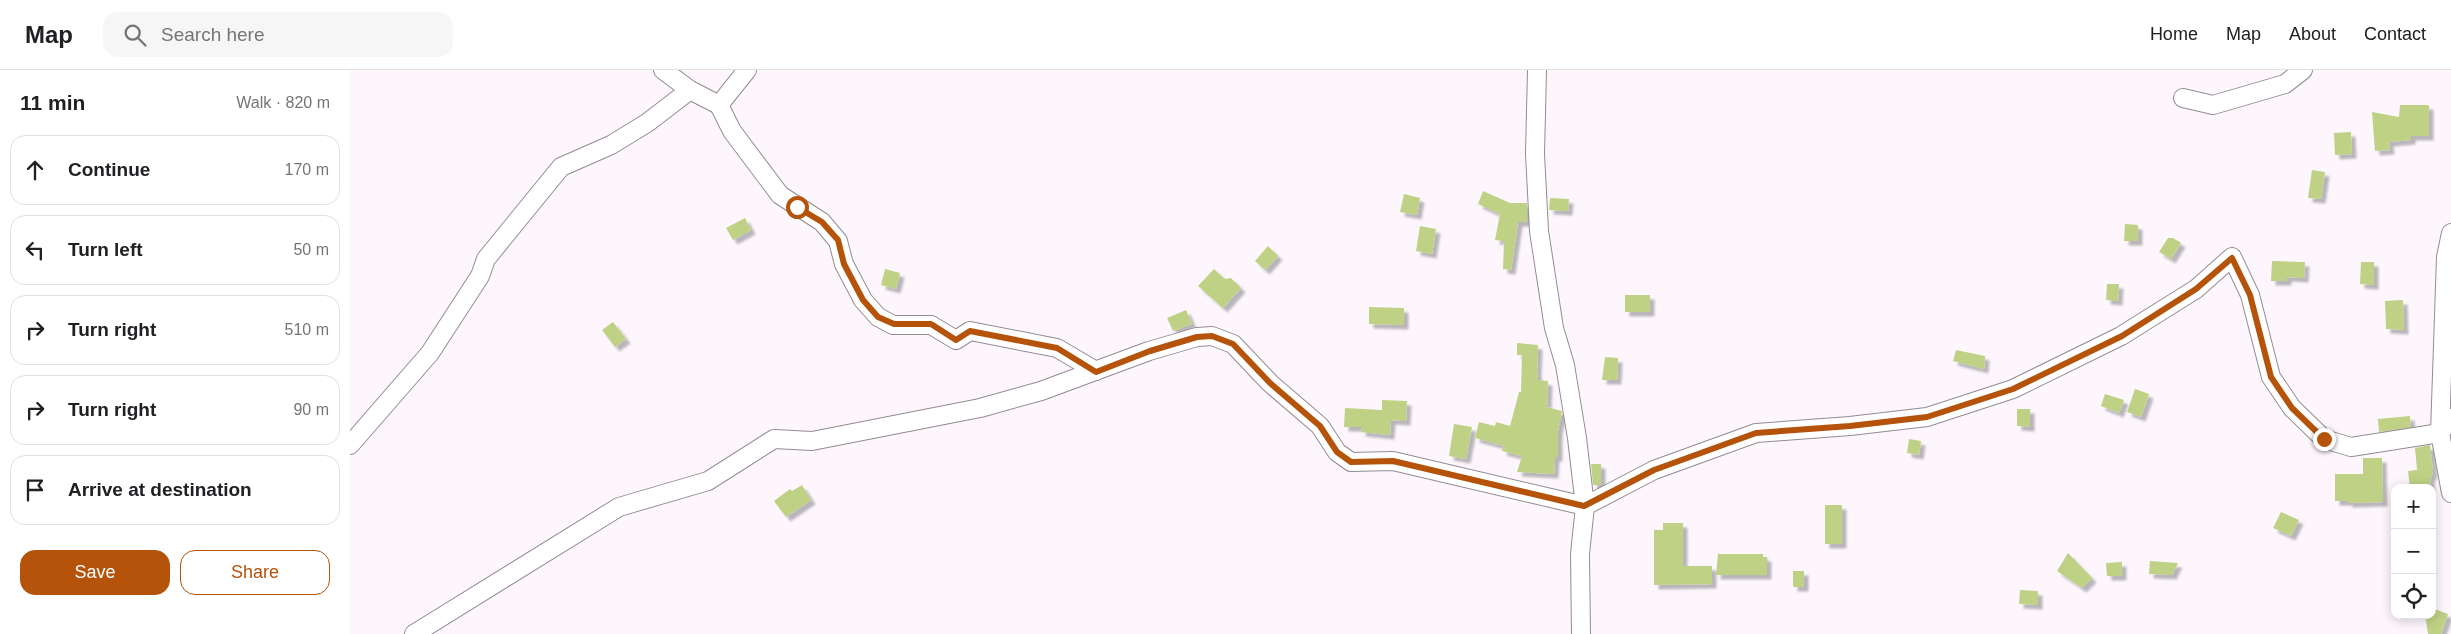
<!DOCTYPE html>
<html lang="en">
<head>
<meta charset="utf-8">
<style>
	body { margin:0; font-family:Arial,sans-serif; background:#f6f6f6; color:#202124 }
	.controls { position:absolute; right:15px; bottom:15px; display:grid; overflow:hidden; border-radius:10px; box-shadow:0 2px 12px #0003 }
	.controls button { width:45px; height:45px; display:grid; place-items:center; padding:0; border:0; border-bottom:1px solid #e0e0e0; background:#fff; color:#202124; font:25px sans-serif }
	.stop { position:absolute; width:15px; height:15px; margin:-11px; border:4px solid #b45309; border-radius:50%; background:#fff }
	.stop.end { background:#b45309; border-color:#fff; box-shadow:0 1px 5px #0008 }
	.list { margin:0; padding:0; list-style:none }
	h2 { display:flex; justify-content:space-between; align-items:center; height:65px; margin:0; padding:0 20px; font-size:21px }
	h2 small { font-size:16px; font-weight:400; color:#757577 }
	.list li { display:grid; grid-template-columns:32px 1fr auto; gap:15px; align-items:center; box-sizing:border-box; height:70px; margin:0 10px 10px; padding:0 10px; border:1px solid #e0e0e0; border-radius:15px }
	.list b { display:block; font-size:19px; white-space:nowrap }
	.list em { font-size:16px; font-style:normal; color:#757577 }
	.actions { display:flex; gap:10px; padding:15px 20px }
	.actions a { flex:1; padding:11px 0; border:1px solid #b45309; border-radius:15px; text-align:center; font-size:18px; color:#b45309 }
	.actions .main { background:#b45309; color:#fff }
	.icon { flex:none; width:28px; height:28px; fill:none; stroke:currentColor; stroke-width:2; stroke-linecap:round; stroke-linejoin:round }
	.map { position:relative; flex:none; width:2101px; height:564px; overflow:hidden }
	header { display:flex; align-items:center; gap:30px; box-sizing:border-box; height:70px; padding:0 25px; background:#fff; border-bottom:1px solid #e0e0e0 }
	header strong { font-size:24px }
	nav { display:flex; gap:28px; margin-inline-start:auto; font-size:18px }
	.search { width:350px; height:45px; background:#f6f6f6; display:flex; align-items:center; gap:12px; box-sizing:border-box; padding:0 18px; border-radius:15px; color:#757577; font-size:19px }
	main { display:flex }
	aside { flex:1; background:#fff }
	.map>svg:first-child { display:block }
	.building { fill:#bed185; filter:url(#shadow) }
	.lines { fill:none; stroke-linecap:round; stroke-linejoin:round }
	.minor-casing { stroke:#928c92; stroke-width:20 }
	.minor { stroke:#fff; stroke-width:18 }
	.route { stroke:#b45309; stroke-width:6 }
</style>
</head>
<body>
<header>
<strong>Map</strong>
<div class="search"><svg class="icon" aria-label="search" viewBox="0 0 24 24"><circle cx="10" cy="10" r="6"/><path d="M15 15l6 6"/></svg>Search here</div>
<nav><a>Home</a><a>Map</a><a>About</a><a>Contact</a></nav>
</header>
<main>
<aside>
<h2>11 min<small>Walk · 820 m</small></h2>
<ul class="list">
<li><svg class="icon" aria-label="ahead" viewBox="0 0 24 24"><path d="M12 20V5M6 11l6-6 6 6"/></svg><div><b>Continue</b></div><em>170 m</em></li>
<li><svg class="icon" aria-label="left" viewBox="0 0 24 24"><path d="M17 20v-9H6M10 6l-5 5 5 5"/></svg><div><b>Turn left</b></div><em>50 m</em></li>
<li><svg class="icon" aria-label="right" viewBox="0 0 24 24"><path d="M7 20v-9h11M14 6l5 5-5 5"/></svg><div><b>Turn right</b></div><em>510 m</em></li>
<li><svg class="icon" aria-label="right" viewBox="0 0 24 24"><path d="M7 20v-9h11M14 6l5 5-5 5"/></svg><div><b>Turn right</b></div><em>90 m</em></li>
<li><svg class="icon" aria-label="arrive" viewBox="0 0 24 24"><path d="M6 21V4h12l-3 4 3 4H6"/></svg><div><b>Arrive at destination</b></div></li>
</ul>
<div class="actions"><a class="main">Save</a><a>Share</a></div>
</aside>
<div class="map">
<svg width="2101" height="564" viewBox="0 0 2101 564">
	<defs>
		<filter id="shadow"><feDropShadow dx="4.5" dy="4.5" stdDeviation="1" flood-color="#0004"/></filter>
	</defs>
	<rect width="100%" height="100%" fill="#fdf7fd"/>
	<g class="building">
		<path d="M2050,35H2079V66H2061V70L2039,72L2040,80L2025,81L2022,42L2049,47Z"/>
		<path d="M2001,62L2002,84L1985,85L1984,63Z"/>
		<path d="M1962,100L1975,102L1971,129L1958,128Z"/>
		<path d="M1133,121L1160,133H1177V152H1168L1161,200L1153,199L1154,171L1145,170L1150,144L1128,134Z"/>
		<path d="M1054,124L1070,128L1067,145L1050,142Z"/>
		<path d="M1200,128L1219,129L1218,141L1199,140Z"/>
		<path d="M395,148L401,160L383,170L376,158Z"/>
		<path d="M1775,154L1788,155V171H1774Z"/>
		<path d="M1070,156L1086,159L1082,184L1066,181Z"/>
		<path d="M1818,168H1823L1831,173L1821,189L1809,182Z"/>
		<path d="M918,176L928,186L915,200L905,191Z"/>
		<path d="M1922,191L1955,192L1954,208L1937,207V211H1921Z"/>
		<path d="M2011,192H2024V215L2010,214Z"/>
		<path d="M535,199L550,203L546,219L531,215Z"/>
		<path d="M864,199L875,209L881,208L891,218L873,238L848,216Z"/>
		<path d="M1757,214H1769L1768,231L1756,230Z"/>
		<rect x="1275" y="225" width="25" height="17"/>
		<path d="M2053,230L2054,260L2036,259L2035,231Z"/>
		<path d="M1019,237L1054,238V255L1019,254Z"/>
		<path d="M836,240L842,254L823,261L817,248Z"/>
		<path d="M263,252L276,269L265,277L252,260Z"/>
		<path d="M1167,273L1188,275L1187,301L1188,310L1198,311L1197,337L1212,341L1208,360V387H1205L1204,404L1167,402L1172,386L1152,381L1154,376L1125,368L1129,352L1145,356L1146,352L1160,356L1169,322H1171L1172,285H1167Z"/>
		<path d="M1606,280L1635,286L1634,299L1603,291Z"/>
		<path d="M1255,287L1268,288L1267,310H1252Z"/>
		<path d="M1785,319L1799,324L1791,347L1777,342Z"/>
		<path d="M1755,324L1774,330L1769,343L1751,336Z"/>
		<path d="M1032,330L1057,331L1056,351L1041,350L1040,365L1011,362L1012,357H994L995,338L1032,340Z"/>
		<path d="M1667,339H1680V357L1667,356Z"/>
		<path d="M2060,346L2061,357L2029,362L2028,349Z"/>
		<path d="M1104,354L1122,357L1116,389L1099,386Z"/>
		<path d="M1559,369L1571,371L1569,385L1557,383Z"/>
		<path d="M2080,375L2083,402L2080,409L2081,418H2060L2058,401L2067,400L2065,378Z"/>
		<path d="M2013,388H2032L2033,432L1998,433V431H1985V404H2013Z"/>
		<path d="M1241,394H1251V415H1243Z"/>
		<path d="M452,415L461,430L436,447L424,431L440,419L442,421Z"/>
		<rect x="1475" y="435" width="17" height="39"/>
		<path d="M1931,442L1949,450L1941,466L1923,458Z"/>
		<path d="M1313,453H1333V496H1362V514L1304,515V460H1313Z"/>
		<path d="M1718,483L1742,508L1732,518L1707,501Z"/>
		<path d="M1368,484H1413V487H1417V505H1366Z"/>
		<path d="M1800,491L1828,493L1822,505L1799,504Z"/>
		<path d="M1772,492V506H1757L1756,493Z"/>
		<rect x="1443" y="501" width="11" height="16"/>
		<path d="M1670,520L1688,521V535L1669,534Z"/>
		<path d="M2082,538L2098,544L2091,564H2078L2075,545H2082Z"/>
	</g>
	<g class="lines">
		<defs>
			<g id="minor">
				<path d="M313,0L340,20L369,35"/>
				<path d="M397,0L369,35L382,61L430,125L472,152L488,171L494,194L513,230L528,247L543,255H581L606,270L620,261L707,278L746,301"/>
				<path d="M1187,0L1185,84L1189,161L1204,258L1215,295L1227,368L1235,436L1230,484L1231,564"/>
				<path d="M1833,28L1863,35L1935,14L1953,0"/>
				<path d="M2101,163L2096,187L2090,363L2101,423"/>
				<path d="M0,375L80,283L130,206L136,189L211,97L261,75L297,53L340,20"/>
				<path d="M64,564L269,437L358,411L424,369L462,371L630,338L691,321L799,281L847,267L862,266L883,274L920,313L970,356L987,382L1001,392L1043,391L1235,436L1304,400L1406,363L1500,356L1577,347L1663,319L1771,266L1846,219L1882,187L1900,225L1921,307L1942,338L1974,369L2001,377L2090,363L2101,348"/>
			</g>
		</defs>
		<use href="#minor" class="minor-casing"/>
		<use href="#minor" class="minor"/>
	</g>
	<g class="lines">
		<path class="route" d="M447,137L472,152L488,170L494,194L513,230L528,247L544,254H581L606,270L620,261L707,278L746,302L800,281L847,267L862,266L883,274L920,313L970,356L987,382L1001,392L1043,391L1234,436L1304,400L1406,363L1500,356L1577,347L1663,319L1772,266L1846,219L1882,188L1900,225L1921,307L1942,338L1974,369"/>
	</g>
</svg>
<div class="controls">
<button>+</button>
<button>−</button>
<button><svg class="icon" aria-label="locate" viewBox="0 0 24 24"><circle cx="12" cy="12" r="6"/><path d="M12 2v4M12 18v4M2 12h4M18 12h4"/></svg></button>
</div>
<div class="stop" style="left:447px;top:137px"></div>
<div class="stop end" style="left:1974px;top:369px"></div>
</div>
</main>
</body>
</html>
